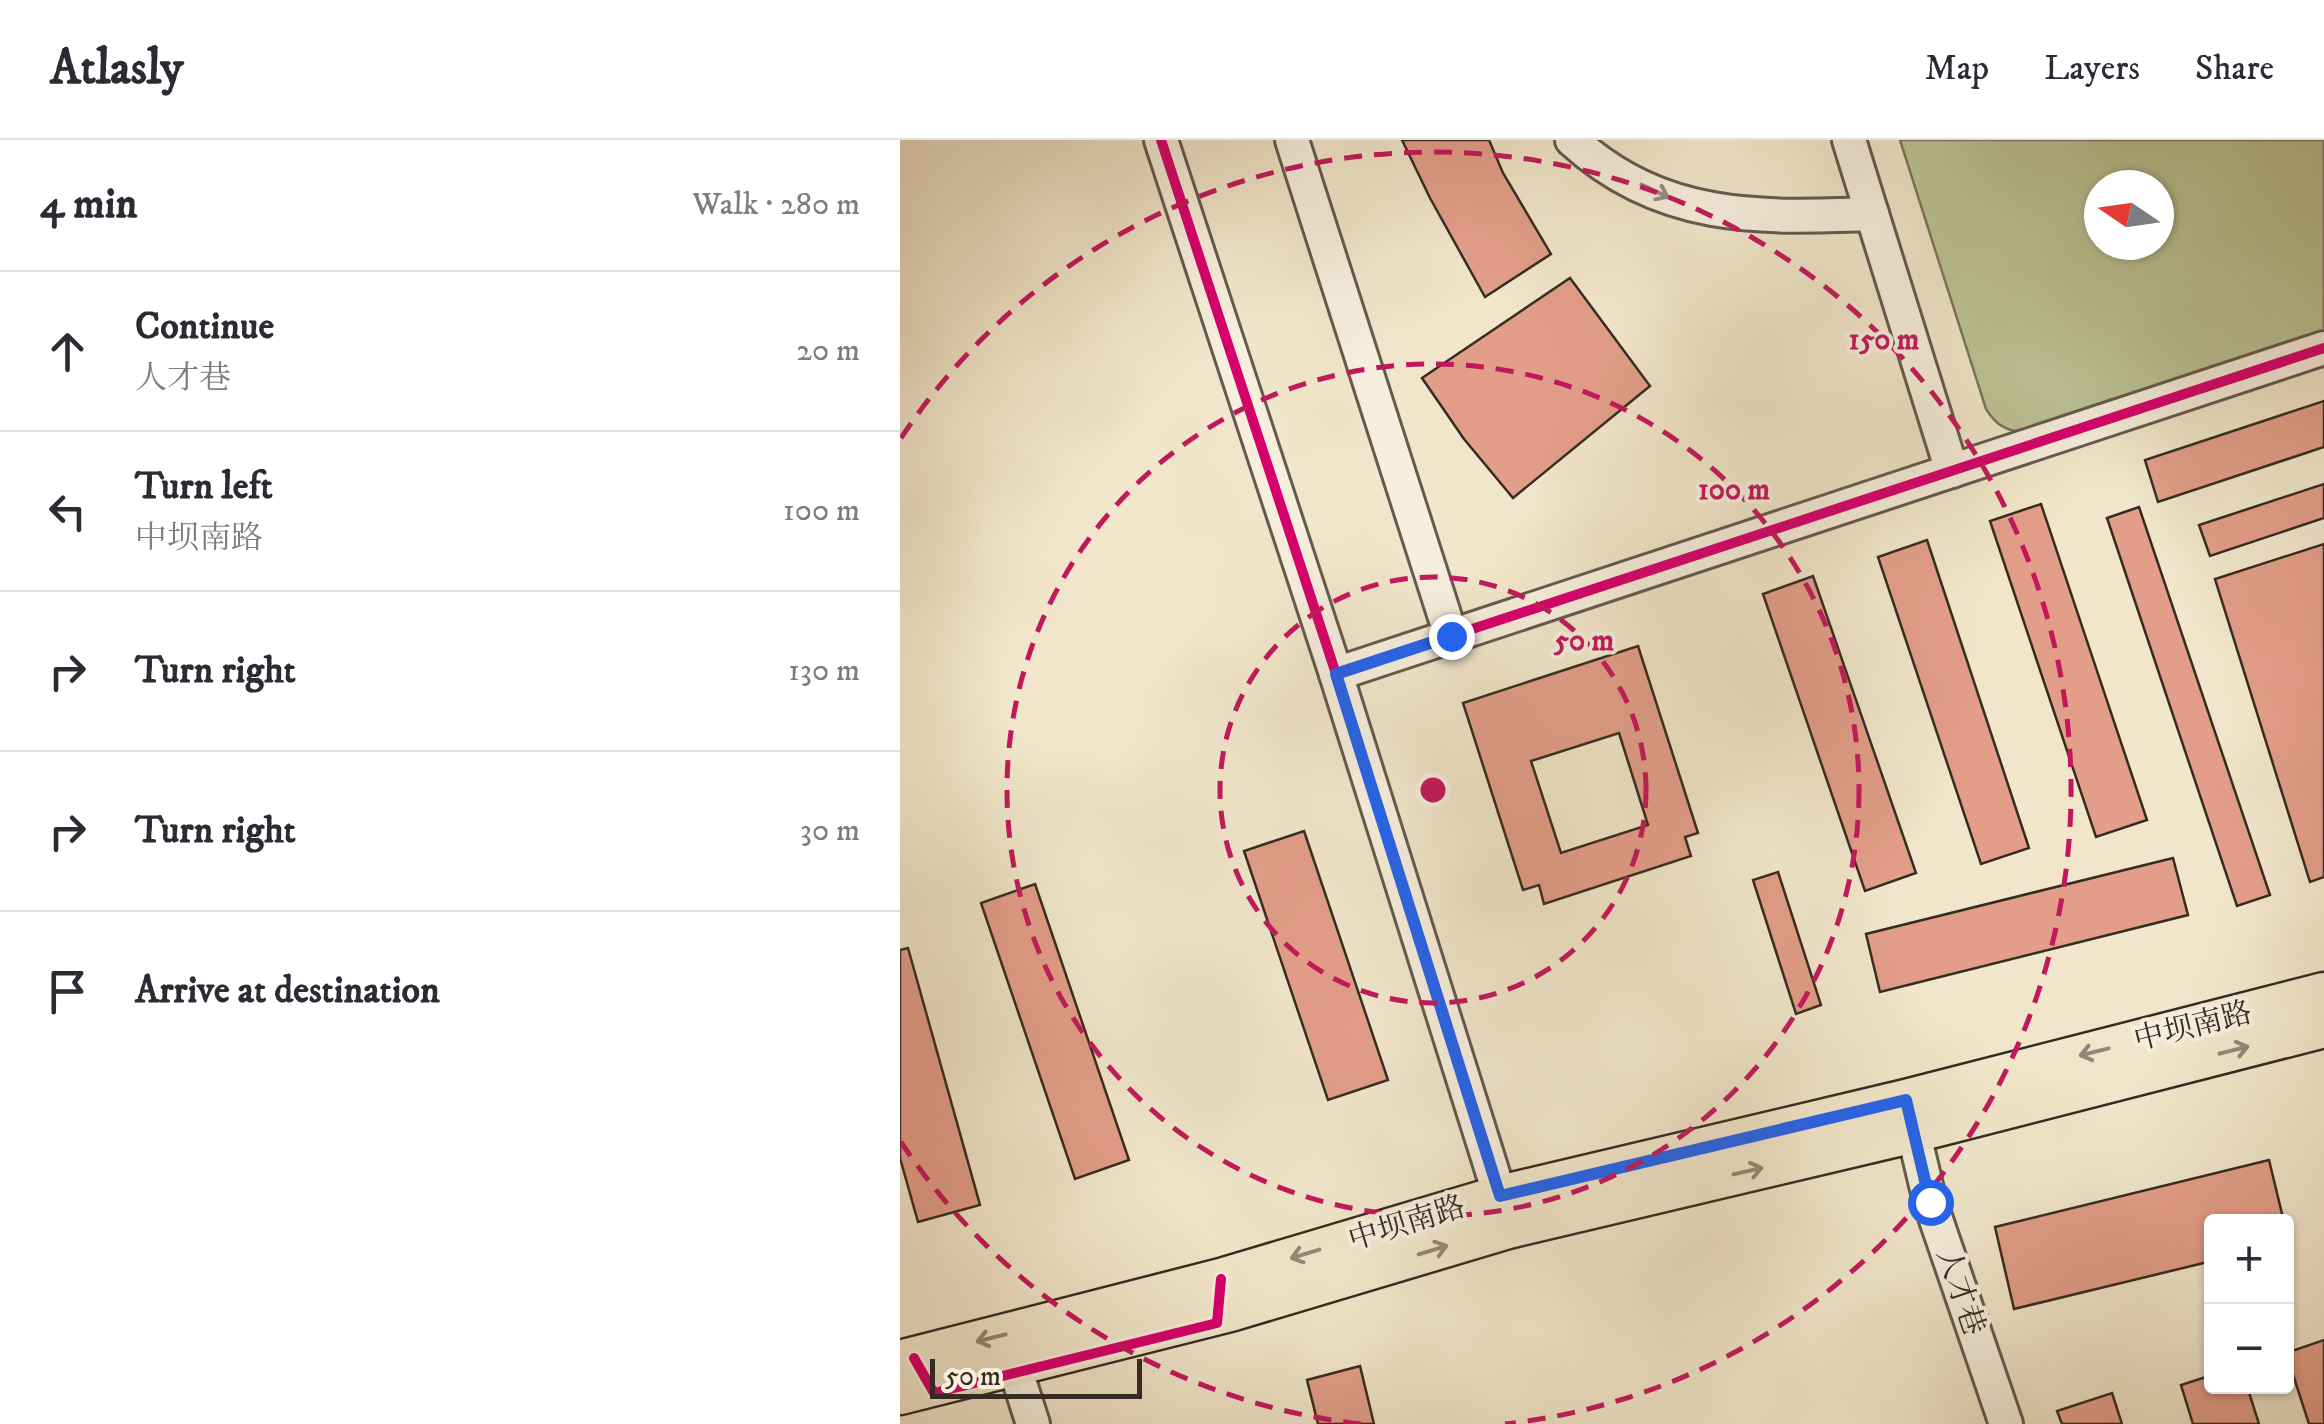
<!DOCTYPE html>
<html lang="en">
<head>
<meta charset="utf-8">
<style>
	body { margin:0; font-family:"IM FELL DW Pica","Noto Serif SC",serif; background:#f2f2f3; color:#2b2b33 }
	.controls { position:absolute; right:30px; bottom:30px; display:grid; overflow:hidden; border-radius:10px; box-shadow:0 2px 8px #0004 }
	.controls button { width:90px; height:90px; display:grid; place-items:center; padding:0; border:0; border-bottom:2px solid #e1e1e2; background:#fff; color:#2b2b33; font:50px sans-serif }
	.compass { position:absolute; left:1184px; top:30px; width:90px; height:90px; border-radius:50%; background:#fff; box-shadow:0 2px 8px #0004; rotate:283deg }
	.scale { position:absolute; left:30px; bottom:25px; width:212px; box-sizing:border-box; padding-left:10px; border:5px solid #352b23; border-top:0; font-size:28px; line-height:35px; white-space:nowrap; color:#352b23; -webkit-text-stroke:8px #f6efdd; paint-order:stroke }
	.stop { position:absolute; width:30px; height:30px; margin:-22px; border:8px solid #2563eb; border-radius:50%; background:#fff }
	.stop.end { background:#2563eb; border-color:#fff; box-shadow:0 2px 10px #0008 }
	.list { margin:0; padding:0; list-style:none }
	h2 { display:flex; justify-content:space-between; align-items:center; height:130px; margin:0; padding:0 40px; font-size:42px }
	h2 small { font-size:32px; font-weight:400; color:#7c7c81 }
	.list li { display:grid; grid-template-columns:65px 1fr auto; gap:30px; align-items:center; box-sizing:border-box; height:160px; padding:0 40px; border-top:2px solid #e1e1e2 }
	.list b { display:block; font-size:38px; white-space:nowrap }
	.list p { margin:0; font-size:32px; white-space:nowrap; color:#7c7c81 }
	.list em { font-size:32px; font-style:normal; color:#7c7c81 }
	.icon { flex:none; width:55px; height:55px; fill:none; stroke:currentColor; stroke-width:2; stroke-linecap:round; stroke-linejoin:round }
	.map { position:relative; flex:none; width:1424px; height:1284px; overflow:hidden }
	header { display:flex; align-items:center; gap:60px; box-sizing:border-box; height:140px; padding:0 50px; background:#fff; border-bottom:2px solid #e1e1e2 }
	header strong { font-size:48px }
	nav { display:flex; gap:55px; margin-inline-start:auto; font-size:35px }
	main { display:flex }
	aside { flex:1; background:#fff }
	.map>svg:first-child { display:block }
	.green { fill:#bcc496; stroke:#78785c; stroke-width:2.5; fill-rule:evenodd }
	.building { fill:#e39e89; stroke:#352b23; stroke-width:2.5; fill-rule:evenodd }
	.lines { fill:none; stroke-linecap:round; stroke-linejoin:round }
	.minor-casing { stroke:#645a4d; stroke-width:38 }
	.major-casing { stroke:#352b23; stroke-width:45 }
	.minor { stroke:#f6efdd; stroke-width:32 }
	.major { stroke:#f1e6cb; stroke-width:40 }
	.cycleway-casing { stroke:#f6efdd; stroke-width:16 }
	.cycleway { stroke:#d6006c; stroke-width:10 }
	.oneway { stroke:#968d80 }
	.oneway2 { stroke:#938877 }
	.route { stroke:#2563eb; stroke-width:12 }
	.ring { fill:none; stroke:#c2185b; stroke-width:5; stroke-dasharray:18 12 }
	.labels { text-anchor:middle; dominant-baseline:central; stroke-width:8; stroke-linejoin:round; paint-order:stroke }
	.street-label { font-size:30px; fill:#352b23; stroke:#f6efdd }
	.centre { fill:#c2185b; stroke:#f6efdd; stroke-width:5 }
	.ring-label { font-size:30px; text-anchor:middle; font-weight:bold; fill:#c2185b; stroke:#f6efdd; stroke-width:8; stroke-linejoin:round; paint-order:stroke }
</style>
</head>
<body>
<header>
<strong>Atlasly</strong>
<nav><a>Map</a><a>Layers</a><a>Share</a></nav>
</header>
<main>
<aside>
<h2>4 min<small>Walk · 280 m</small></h2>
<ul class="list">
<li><svg class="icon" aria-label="ahead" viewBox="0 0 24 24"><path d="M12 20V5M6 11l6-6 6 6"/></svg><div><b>Continue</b><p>人才巷</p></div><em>20 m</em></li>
<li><svg class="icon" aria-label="left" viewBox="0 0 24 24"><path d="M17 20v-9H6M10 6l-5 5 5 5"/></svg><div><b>Turn left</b><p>中坝南路</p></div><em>100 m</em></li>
<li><svg class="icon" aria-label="right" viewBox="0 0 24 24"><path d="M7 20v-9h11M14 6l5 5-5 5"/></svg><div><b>Turn right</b></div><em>130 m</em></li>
<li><svg class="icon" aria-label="right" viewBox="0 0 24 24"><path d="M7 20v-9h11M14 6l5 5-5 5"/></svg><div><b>Turn right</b></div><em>30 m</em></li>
<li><svg class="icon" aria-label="arrive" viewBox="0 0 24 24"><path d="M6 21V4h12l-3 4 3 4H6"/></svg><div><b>Arrive at destination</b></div></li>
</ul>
</aside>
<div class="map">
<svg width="1424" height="1284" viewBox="0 0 1424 1284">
	<rect width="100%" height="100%" fill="#f1e6cb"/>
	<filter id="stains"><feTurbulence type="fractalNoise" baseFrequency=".002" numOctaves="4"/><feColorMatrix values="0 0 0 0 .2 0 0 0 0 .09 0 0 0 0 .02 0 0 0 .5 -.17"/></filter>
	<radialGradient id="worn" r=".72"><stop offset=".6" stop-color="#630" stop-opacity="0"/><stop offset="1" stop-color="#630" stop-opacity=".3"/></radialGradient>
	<path class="green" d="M1000,0H1424V194L1124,292C1106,291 1096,285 1086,269ZM1199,45H1259V105H1199Z"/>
	<g class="building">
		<path d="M502,0H589L603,33L651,114L585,157L530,58Z"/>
		<path d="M670,138L750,246L613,358L564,299L522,238Z"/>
		<path d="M1424,261V307L1258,362L1245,320Z"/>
		<path d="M1424,344V378L1310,416L1299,385Z"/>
		<path d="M1141,364L1247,680L1196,697L1090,381Z"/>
		<path d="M1239,367L1370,755L1337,766L1207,378Z"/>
		<path d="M1027,400L1129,708L1081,724L978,417Z"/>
		<path d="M1424,404V737L1410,742L1315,439Z"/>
		<path d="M913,436L1016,733L965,751L863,454Z"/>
		<path d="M738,506L798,693L785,697L791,716L644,764L639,745L623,750L563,563ZM719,593L748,685L661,713L631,621Z"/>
		<path d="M404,691L488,940L428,960L344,711Z"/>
		<path d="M1273,718L1288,775L980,852L966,794Z"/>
		<path d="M878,732L921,865L896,874L853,740Z"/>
		<path d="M135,744L229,1020L175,1039L81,763Z"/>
		<path d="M8,808L80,1065L18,1082L0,1018V810Z"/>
		<path d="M1369,1020L1384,1082H1312V1121L1114,1169L1095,1087Z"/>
		<path d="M1424,1200V1284H1409L1386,1213Z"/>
		<path d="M460,1226L474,1284H418L407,1240Z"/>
		<path d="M1312,1235V1246H1347L1359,1284H1293L1281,1245Z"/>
		<path d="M1212,1253L1222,1284H1162L1157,1271Z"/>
	</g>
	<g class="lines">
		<defs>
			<g id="minor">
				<path d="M261,0L436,534L600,1056"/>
				<path d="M392,0L551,496"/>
				<path d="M672,0C762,82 859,78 972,74"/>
				<path d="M949,0L1052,331"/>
				<path d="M436,534L1424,208"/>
				<path d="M1008,969L1030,1062L1106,1284"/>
				<path d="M117,1234L133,1284"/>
			</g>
			<g id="major">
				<path d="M0,1221L321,1139L600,1056L1006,960L1424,853"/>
				<path d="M0,1254L330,1171L608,1088L1014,992L1424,887"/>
			</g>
		</defs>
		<use href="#minor" class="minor-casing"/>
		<use href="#major" class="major-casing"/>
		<use href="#minor" class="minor"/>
		<use href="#major" class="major"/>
		<defs>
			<g id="cycleway">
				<path d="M261,0L436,534L600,1056"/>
				<path d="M436,534L1424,208"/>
				<path d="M14,1218L34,1253L317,1183L321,1139"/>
			</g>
		</defs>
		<use href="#cycleway" class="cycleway-casing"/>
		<use href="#cycleway" class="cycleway"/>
	</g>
	<defs><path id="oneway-shaft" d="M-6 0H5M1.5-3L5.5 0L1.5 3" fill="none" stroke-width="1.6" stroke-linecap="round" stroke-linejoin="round" transform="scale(2.5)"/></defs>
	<use class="oneway" href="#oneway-shaft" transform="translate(755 51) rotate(25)"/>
	<g class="oneway2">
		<use href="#oneway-shaft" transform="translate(1334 910) rotate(-14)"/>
		<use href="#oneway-shaft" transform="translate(1194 912) rotate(166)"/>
		<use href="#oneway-shaft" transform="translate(848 1031) rotate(-13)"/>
		<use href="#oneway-shaft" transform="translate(533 1110) rotate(-17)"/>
		<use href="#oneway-shaft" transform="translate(405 1114) rotate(163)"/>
		<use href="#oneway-shaft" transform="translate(91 1198) rotate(166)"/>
	</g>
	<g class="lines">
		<path class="route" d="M551,496L436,534L600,1056L1006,960L1030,1062"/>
	</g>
	<g class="ring">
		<circle cx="533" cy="650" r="213"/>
		<circle cx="533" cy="650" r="426"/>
		<path d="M461 1284A638 638 0 0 1 1 1002M1 298A638 638 0 1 1 605 1284"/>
	</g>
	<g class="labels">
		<g class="street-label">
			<text transform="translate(1293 887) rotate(-14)">中坝南路</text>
			<text transform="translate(507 1084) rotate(-17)">中坝南路</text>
			<text transform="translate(1060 1152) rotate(71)">人才巷</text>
		</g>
	</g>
	<circle cx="533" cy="650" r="15" class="centre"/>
	<g class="ring-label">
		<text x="984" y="209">150 m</text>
		<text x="834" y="359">100 m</text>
		<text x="684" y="510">50 m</text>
	</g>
	<rect width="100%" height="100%" filter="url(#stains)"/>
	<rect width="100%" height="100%" fill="url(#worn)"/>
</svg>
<div class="controls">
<button>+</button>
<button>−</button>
</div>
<svg class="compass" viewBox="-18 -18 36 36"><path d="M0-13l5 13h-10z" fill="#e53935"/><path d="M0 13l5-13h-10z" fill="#7c7c81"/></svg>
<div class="scale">50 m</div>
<div class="stop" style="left:1030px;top:1062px"></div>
<div class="stop end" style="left:551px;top:496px"></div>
</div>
</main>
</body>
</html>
